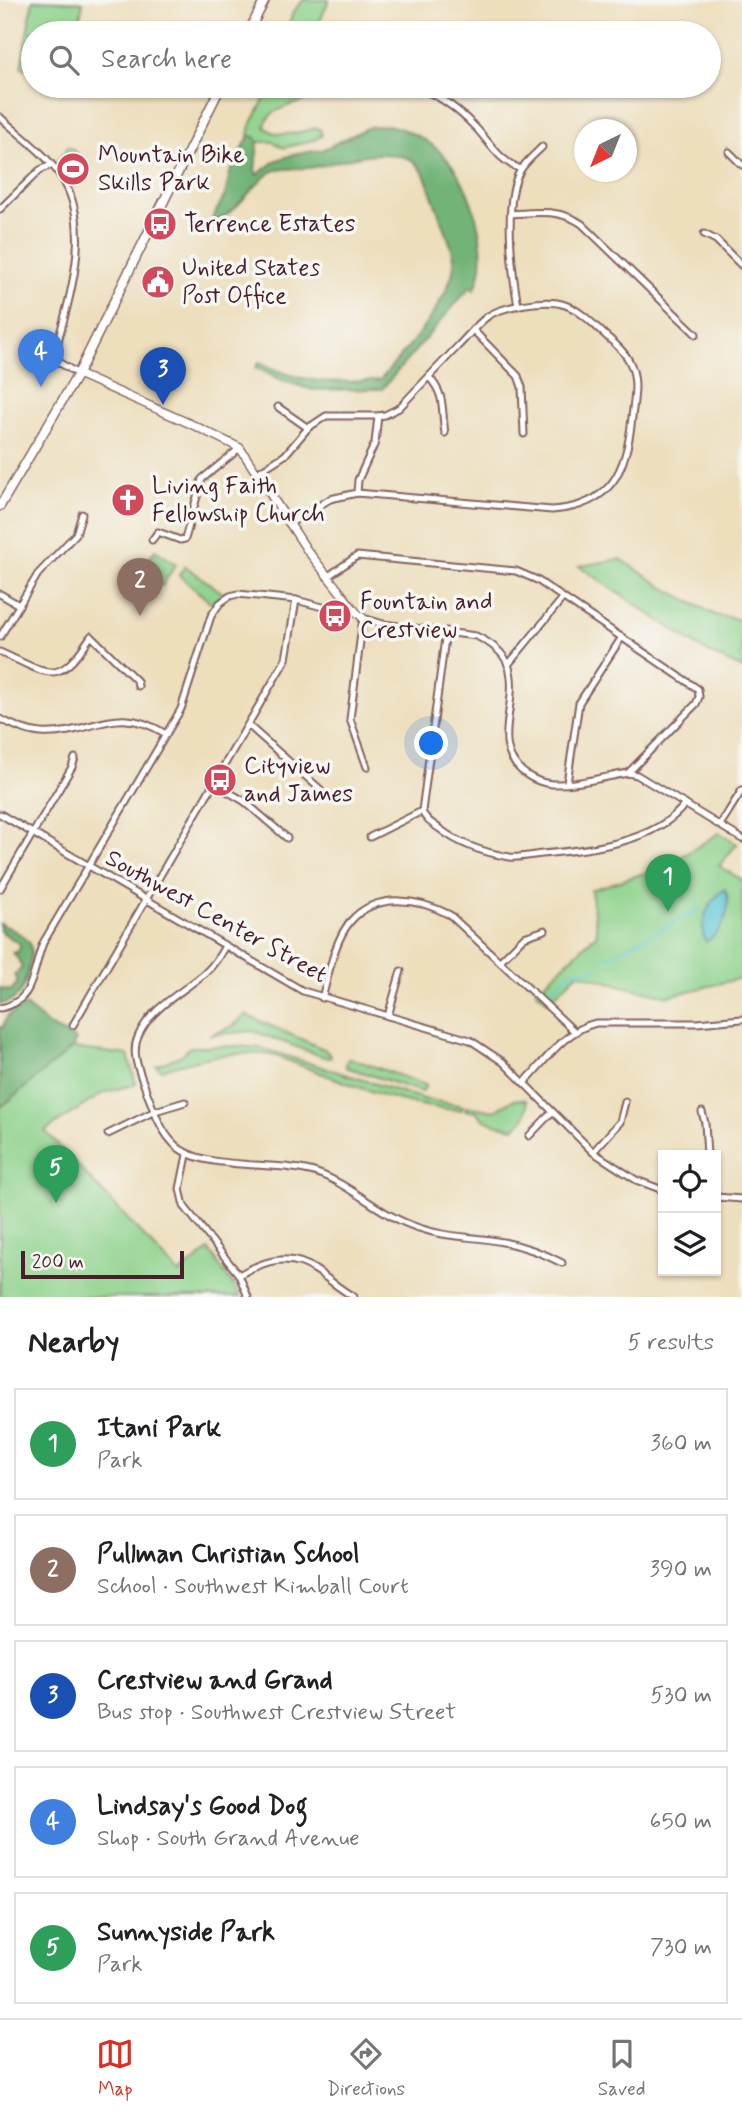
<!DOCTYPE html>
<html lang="en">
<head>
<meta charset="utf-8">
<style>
	body { margin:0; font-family:Mynerve,sans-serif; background:#f6f6f6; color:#202124 }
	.controls { position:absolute; right:21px; bottom:21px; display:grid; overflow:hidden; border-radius:0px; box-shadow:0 2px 5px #0004 }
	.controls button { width:63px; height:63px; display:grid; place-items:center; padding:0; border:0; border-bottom:2px solid #e0e0e0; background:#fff; color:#202124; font:35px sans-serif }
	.compass { position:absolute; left:574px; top:119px; width:63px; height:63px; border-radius:50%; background:#fff; box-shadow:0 2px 5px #0004; rotate:223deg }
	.scale { position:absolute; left:21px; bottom:18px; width:163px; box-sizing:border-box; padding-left:7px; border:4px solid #4a1f2b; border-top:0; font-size:19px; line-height:24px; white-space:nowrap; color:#4a1f2b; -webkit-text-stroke:5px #f6f6f2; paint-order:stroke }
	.you { position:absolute; left:432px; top:744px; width:24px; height:24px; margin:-18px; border:5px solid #fff; border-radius:50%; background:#1a73e8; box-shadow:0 0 0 10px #1a73e833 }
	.badge { display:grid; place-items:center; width:46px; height:46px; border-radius:50%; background:#d93025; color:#fff; font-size:23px; font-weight:700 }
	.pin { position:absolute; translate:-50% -58px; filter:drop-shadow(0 2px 4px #0008) }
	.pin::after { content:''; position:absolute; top:37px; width:24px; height:21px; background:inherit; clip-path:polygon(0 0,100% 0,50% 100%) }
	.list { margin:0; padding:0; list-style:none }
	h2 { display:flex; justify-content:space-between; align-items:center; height:91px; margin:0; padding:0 28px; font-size:30px }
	h2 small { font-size:23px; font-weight:400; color:#757577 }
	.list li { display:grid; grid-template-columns:46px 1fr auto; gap:21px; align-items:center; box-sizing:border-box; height:112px; margin:0 14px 14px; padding:0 14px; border:2px solid #e0e0e0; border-radius:0px }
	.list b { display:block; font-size:26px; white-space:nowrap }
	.list p { margin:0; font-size:23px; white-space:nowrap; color:#757577 }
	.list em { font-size:23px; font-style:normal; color:#757577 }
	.icon { flex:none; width:38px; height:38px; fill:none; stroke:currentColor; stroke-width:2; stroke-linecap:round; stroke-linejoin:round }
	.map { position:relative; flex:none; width:742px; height:1297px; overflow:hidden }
	.search { position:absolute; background:#fff; box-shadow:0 2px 5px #0004; left:21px; right:21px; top:21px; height:77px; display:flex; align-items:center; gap:18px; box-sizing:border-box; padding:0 24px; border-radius:38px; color:#757577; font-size:26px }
	.sheet { height:721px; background:#fff }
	nav { display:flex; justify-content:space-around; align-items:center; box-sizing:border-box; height:98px; border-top:2px solid #e0e0e0; background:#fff; font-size:19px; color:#757577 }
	nav a { display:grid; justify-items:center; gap:4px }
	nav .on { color:#d93025 }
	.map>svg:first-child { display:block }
	.green { fill:#8ed28b; stroke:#6c785b; stroke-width:2 }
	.forest { fill:#72b477; stroke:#5e6a51; stroke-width:2 }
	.water { fill:#5dc9d5; stroke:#547480; stroke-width:2 }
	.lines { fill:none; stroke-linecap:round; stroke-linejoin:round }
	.stream { stroke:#5dc9d5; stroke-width:2 }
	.street-casing { stroke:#83625e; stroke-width:9 }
	.secondary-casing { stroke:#83625e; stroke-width:10 }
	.primary-casing { stroke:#83625e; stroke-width:11 }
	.street { stroke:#fff; stroke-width:5 }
	.secondary { stroke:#fff; stroke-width:7 }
	.primary { stroke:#fff; stroke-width:8 }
	.labels { text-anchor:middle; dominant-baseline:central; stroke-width:7; stroke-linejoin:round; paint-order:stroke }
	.poi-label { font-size:24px; fill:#4a1f2b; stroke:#f6f6f2; text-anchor:start }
	.street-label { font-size:24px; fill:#4a1f2b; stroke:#f6f6f2 }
</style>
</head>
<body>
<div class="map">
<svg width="742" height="1297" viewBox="0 0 742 1297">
	<rect width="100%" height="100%" fill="#f6f6f2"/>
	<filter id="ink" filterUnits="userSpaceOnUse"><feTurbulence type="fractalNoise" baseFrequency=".0143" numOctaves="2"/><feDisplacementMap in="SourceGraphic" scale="14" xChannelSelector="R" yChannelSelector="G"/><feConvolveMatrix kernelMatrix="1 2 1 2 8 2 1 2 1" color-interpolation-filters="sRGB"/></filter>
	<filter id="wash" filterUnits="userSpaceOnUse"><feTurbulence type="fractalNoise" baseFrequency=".00686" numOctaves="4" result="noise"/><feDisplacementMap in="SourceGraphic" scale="28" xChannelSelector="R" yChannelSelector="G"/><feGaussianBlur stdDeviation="1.57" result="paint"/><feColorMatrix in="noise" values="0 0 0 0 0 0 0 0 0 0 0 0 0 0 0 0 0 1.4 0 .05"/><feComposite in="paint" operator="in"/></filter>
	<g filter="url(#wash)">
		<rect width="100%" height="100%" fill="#eddebc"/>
		<g class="green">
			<path d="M33,0L83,2L77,33H33V70L21,68Z"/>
			<path d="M303,0H329L315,33H286L293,12Z"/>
			<path d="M271,86H305L304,101C290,106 267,109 265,127C278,140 300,132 316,128L320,129L322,135L317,139L284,148L273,142H258L255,137L249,136L251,125Z"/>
			<path d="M68,147C85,154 85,172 75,186L57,161Z"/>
			<path d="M155,550L176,564L162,586L141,571Z"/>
			<path d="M621,559L666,589L715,615L742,620V669L703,650L579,566Z"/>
			<path d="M185,566L220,591L223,594L212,604L179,575Z"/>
			<path d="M719,833L737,844L719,866L742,880V978L669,996L626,987L578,973L548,1002L536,991L597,934L591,890L667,866Z"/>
			<path d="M246,1015L324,1049L331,1056L330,1058L324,1057L253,1031L209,1035L231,1027Z"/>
			<path d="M234,1046L261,1048L424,1099L463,1106L461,1110C400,1108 333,1077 276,1056C237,1049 198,1058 161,1070L156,1066L182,1055L190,1047Z"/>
			<path d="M72,1048L128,1055L136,1084L103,1093L45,1131L179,1274L209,1250L241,1297H0V1106Z"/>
			<path d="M350,1058L426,1085L422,1092L346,1067V1062Z"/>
			<path d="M523,1099L527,1101C527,1115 525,1120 514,1128C501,1125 484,1124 477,1112L465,1110L467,1106L494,1111L513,1100Z"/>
		</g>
		<g class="forest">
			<path d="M388,125C413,131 436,144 452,165C474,194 492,257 474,290L470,287L382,389L313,390L280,380L256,367L259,362C303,385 332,383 380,380C403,354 456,295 454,259C453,245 438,213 433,198C427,181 423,162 404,157C372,148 345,161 315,167C302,169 289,168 277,170C260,173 240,211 216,221L212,219L225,195L230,173L249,136L255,137L258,142L255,171L257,175L275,161L295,154L322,150L369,127Z"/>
			<path d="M0,923C8,928 22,933 28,941C36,950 26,985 19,994C14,1001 8,1002 0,1004V988L11,991L17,983V978L14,975L22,968L18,959L13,953L19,951L20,944L0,931Z"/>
			<path d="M25,1006L51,1027L76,1039L72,1048L0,1108V1027L3,1028C5,1014 13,1012 25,1006Z"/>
		</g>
		<path class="water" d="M725,889C733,907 723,932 706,942C697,924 709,900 725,889Z"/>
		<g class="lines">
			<g class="stream">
				<path d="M604,959L700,909"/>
				<path d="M551,991C558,985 565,975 574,972C583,969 588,974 597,967"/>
			</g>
		</g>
	</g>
	<g filter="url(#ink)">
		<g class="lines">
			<defs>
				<g id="street">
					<path d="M411,86C436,92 458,109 476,128C491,144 499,161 521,169"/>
					<path d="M0,117C19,135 44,152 59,174C88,214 77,270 65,315C62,329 53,349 60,363L78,374"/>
					<path d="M729,152L742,165"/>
					<path d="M0,209L40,170L51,165"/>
					<path d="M511,214C537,212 560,209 582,224L696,334"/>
					<path d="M704,234L716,240L742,266"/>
					<path d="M518,306C512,272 503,201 520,171C525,162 535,154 542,147"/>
					<path d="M473,330L518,376L522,387L524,434"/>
					<path d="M429,377C446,396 441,409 445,433"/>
					<path d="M278,407L308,428"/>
					<path d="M257,473L285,455L308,428L326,416H378L385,415L399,408C419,387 438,367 458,346C467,337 477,324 488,316C504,306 547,298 565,305C580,310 592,323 603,333C614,343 626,352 631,365C638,382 634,399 632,417C627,470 612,506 552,510L357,493L330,499L289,524"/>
					<path d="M357,493L358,480L375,443L378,416"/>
					<path d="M152,540L158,532L180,540L185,539L202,479L240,448"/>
					<path d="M327,577L357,556L516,571L537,580L698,689L699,697L696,704L628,773"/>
					<path d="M0,594L19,605"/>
					<path d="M0,637L38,574L76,534L82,514"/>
					<path d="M0,652C51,675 57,688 91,636L137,681L138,686"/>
					<path d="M508,665L563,598"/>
					<path d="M0,719C13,725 26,732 41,733C92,736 113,701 166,734"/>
					<path d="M248,725L320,789"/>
					<path d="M367,767L350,719L363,618L383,624L476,636C489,642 502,650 508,664C522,702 486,747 527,775C534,780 543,783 552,784C577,785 604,777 628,773L637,775L742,839"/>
					<path d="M213,783L244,801L287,838"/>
					<path d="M567,783L579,703L622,637"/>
					<path d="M422,811C425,820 433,824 440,829C459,844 486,853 510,857C520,858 532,855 542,854C587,850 656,843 685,804"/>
					<path d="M422,811L446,631"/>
					<path d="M0,814L303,991L470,1040L503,1062L593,1152L636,1180L663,1190"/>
					<path d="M720,825L742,790"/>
					<path d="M370,837L422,811"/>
					<path d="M0,889L72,767L75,758"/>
					<path d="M225,946C220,955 215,964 206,972C184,992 150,1007 138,1037C130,1055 141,1075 147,1093C154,1110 160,1130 174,1144C201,1172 278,1160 317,1173C352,1185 380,1216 419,1228C447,1238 474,1236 503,1242C524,1246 543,1253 562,1263"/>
					<path d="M500,961L524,937L545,930"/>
					<path d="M322,998C329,974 334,941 350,922C376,891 420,899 450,915L574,1031"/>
					<path d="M0,1008C35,1002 32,971 43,943L181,709L211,616L220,603L230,596L238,594L296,600L338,611L350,605"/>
					<path d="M388,1016L401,971"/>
					<path d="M73,1025L286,659L296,600"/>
					<path d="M524,1083C545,1061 565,1030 596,1023H697L742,1019"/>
					<path d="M702,1112L705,1123L707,1155"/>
					<path d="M108,1134L155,1111L185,1102"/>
					<path d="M529,1136L552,1112"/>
					<path d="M593,1152L620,1122L625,1102"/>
					<path d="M187,1155L180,1189L184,1206L239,1275L248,1297"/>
					<path d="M716,1197L742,1199"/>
					<path d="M239,1275C265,1260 291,1252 317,1271C330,1280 341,1290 354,1297"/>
				</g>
				<path id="secondary" d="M78,374L193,425L240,448L307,550L356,612L363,618"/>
				<g id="primary">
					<path d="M248,33L265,0"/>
					<path d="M0,506L78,374L221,86"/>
				</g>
			</defs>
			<use href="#street" class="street-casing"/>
			<use href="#secondary" class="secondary-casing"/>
			<use href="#primary" class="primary-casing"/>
			<use href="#street" class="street"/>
			<use href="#secondary" class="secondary"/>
			<use href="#primary" class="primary"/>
		</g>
	</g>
	<defs>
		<symbol id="stadium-disc" viewBox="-11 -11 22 22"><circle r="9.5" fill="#d1495b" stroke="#f6f6f2"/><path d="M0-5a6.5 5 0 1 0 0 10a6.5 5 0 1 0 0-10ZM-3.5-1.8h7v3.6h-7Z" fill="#fff"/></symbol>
		<symbol id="bus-disc" viewBox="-11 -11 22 22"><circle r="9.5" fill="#d1495b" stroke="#f6f6f2"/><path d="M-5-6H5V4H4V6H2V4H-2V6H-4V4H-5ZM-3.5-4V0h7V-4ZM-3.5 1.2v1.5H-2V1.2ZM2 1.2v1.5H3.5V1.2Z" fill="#fff"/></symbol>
		<symbol id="civic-disc" viewBox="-11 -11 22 22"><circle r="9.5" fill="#d1495b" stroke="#f6f6f2"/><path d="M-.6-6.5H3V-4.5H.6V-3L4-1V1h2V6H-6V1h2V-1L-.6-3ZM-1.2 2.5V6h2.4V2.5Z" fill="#fff"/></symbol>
		<symbol id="church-disc" viewBox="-11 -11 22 22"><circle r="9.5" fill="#d1495b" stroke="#f6f6f2"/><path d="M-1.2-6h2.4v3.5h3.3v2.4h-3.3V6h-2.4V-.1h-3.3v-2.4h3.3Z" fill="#fff"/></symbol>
	</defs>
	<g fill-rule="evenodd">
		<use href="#stadium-disc" x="54" y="150" width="38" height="38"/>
		<use href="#bus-disc" x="141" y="205" width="38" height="38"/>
		<use href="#civic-disc" x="139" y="263" width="38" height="38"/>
		<use href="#church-disc" x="109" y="481" width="38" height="38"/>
		<use href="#bus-disc" x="316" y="597" width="38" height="38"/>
		<use href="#bus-disc" x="201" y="761" width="38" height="38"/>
	</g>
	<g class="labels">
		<g class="poi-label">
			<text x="98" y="155">Mountain Bike<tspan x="98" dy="28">Skills Park</tspan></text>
			<text x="184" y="224">Terrence Estates</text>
			<text x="182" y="268">United States<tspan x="182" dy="28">Post Office</tspan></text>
			<text x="152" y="486">Living Faith<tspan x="152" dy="28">Fellowship Church</tspan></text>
			<text x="360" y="602">Fountain and<tspan x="360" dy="28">Crestview</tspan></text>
			<text x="244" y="766">Cityview<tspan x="244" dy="28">and James</tspan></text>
		</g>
		<g class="street-label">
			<text transform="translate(216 917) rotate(29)">Southwest Center Street</text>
		</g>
	</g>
</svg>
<div class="controls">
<button><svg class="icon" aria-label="locate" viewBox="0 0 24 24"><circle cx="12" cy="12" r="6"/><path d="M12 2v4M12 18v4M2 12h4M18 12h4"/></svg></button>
<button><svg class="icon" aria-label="layers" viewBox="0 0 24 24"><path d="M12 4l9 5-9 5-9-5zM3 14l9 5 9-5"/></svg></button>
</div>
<svg class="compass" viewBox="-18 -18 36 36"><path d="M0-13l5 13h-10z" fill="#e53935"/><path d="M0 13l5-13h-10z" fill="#757577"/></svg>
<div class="scale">200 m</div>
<div class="you"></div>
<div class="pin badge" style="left:668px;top:912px;background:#2e9e5b">1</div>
<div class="pin badge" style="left:140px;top:616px;background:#8d6e63">2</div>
<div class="pin badge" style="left:163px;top:405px;background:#1a4fb4">3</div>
<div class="pin badge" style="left:41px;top:387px;background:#3f7fe0">4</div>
<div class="pin badge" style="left:56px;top:1203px;background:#2e9e5b">5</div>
<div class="search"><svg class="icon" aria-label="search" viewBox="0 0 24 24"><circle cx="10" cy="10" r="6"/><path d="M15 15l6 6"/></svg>Search here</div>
</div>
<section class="sheet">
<h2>Nearby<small>5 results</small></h2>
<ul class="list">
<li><span class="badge" style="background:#2e9e5b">1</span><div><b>Itani Park</b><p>Park</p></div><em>360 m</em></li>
<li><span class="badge" style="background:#8d6e63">2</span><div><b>Pullman Christian School</b><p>School · Southwest Kimball Court</p></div><em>390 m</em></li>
<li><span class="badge" style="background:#1a4fb4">3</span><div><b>Crestview and Grand</b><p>Bus stop · Southwest Crestview Street</p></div><em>530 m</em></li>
<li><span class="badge" style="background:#3f7fe0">4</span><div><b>Lindsay's Good Dog</b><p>Shop · South Grand Avenue</p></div><em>650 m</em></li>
<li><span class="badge" style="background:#2e9e5b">5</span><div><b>Sunnyside Park</b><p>Park</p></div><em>730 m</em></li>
</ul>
</section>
<nav>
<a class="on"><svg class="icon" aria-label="map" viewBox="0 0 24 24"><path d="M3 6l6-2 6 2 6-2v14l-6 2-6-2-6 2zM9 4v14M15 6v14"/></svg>Map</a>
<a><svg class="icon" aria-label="directions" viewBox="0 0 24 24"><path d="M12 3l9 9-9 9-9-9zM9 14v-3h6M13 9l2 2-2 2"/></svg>Directions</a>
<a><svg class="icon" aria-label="saved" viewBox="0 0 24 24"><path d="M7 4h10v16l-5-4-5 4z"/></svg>Saved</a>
</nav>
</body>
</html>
